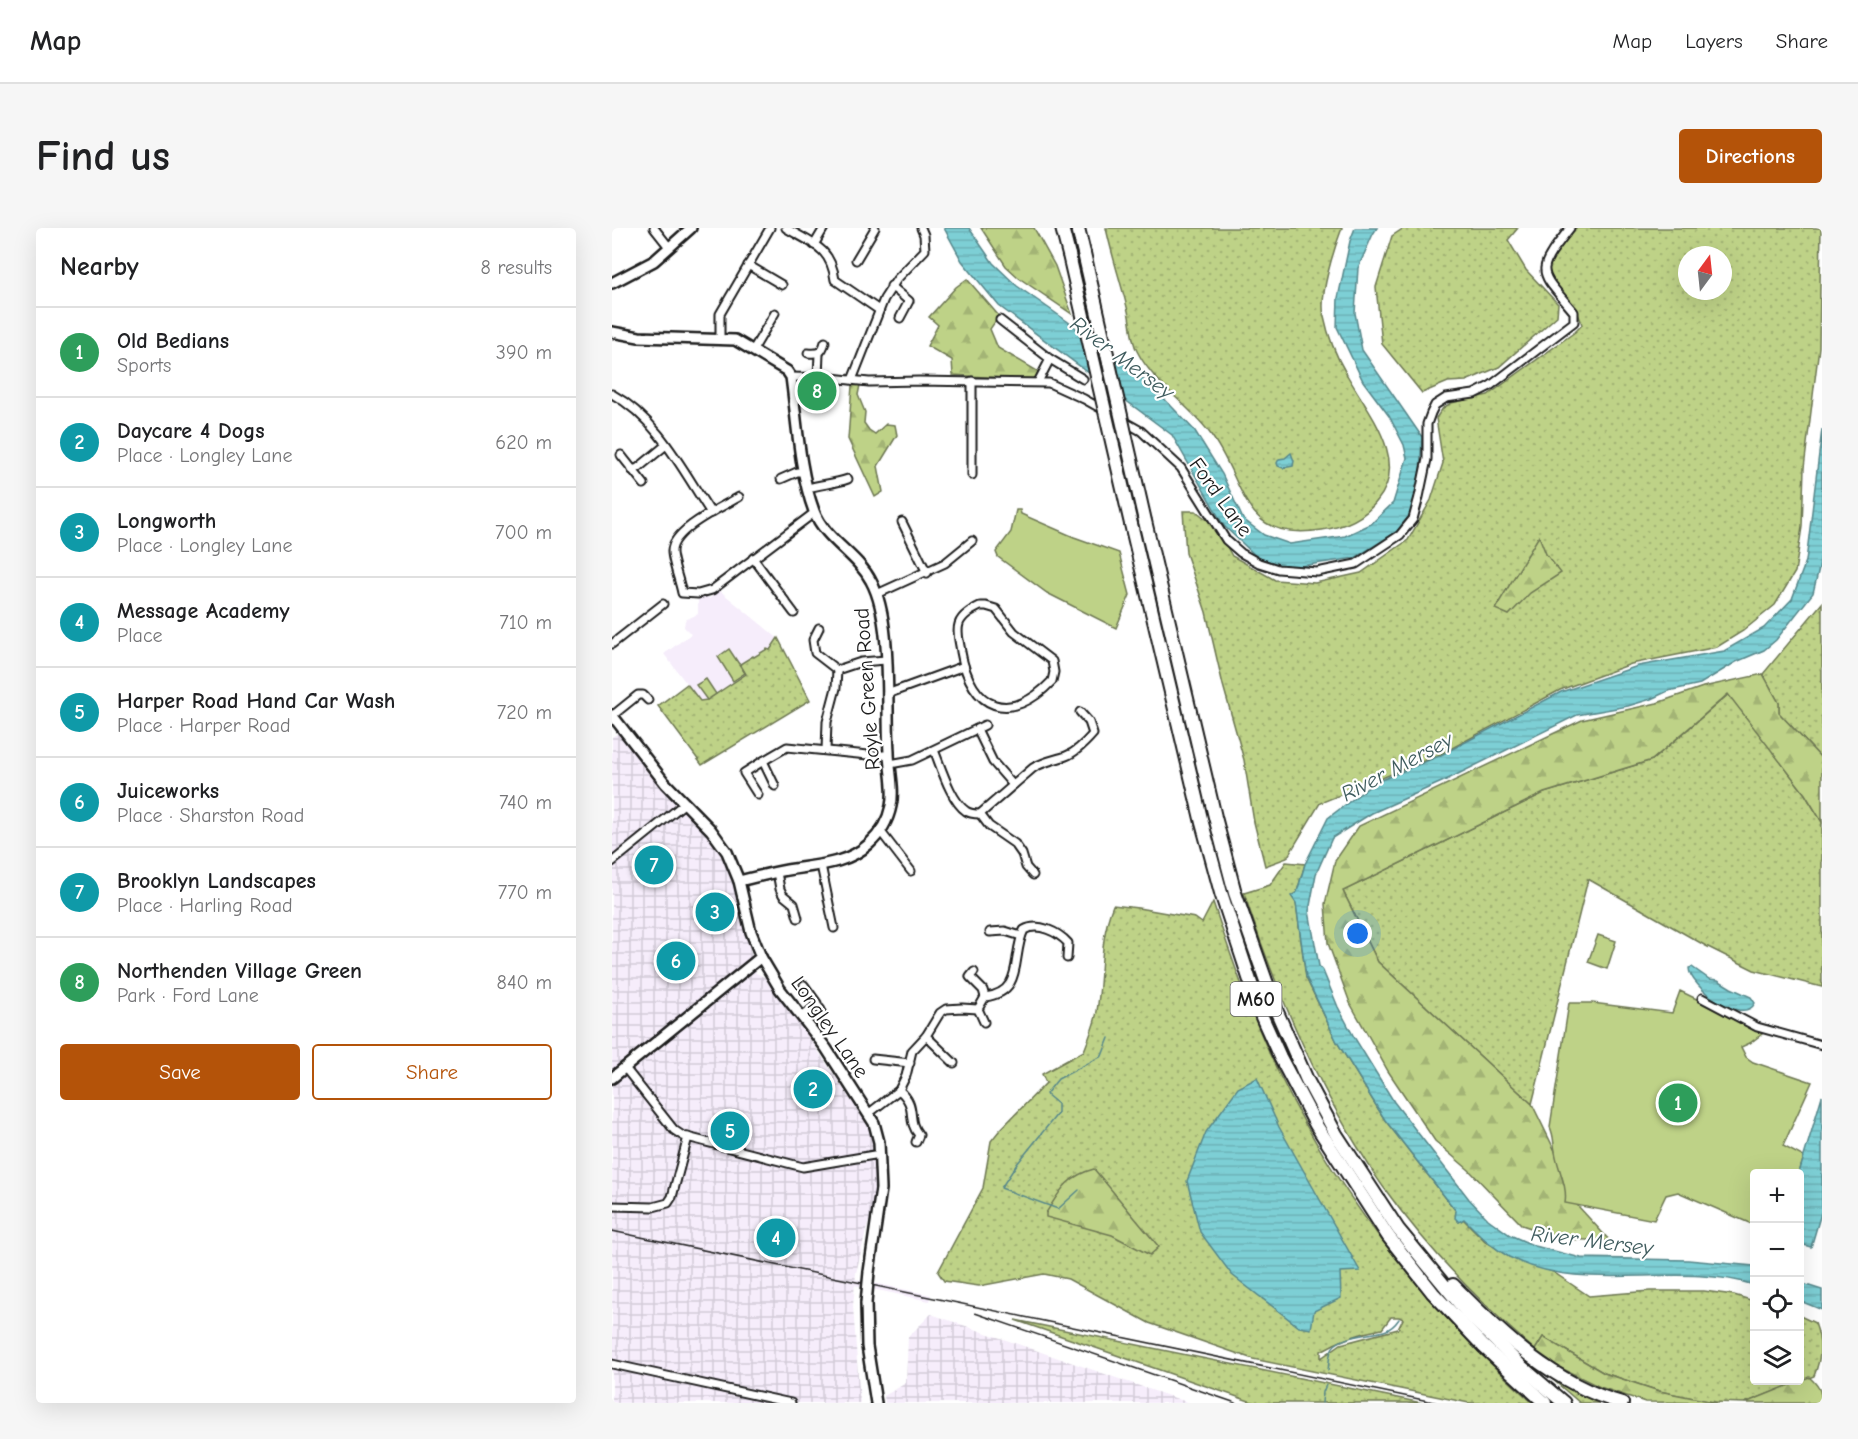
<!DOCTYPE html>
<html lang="en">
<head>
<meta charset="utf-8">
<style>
	body { margin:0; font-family:"Comic Neue",sans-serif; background:#f6f6f6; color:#202124 }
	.controls { position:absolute; right:18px; bottom:18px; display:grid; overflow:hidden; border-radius:6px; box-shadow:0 6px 24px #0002 }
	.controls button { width:54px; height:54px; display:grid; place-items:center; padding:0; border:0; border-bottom:2px solid #e0e0e0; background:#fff; color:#202124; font:30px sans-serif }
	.compass { position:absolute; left:1066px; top:18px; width:54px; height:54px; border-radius:50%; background:#fff; box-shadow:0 6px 24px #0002; rotate:15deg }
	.you { position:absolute; left:746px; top:706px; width:21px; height:21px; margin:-15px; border:4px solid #fff; border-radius:50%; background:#1a73e8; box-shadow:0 0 0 9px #1a73e833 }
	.badge { display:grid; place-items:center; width:39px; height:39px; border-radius:50%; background:#b45309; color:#fff; font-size:20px; font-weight:700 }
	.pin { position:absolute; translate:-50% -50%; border:3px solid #fff; box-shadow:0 2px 6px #0006 }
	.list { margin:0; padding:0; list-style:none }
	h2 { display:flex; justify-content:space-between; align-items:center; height:78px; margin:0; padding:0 24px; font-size:26px }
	h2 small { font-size:20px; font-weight:400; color:#757577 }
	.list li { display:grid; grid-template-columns:39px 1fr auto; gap:18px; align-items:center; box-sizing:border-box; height:90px; padding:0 24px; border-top:2px solid #e0e0e0 }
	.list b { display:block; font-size:22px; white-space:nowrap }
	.list p { margin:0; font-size:20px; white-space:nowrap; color:#757577 }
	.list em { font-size:20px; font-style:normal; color:#757577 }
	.actions { display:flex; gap:12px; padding:18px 24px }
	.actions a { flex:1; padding:14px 0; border:2px solid #b45309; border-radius:6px; text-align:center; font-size:21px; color:#b45309 }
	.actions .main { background:#b45309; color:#fff }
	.icon { flex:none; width:33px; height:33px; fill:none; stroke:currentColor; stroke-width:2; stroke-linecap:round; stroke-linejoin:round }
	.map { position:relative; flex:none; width:1210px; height:1175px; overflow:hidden; border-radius:6px }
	header { display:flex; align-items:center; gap:36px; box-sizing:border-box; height:84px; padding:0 30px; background:#fff; border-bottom:2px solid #e0e0e0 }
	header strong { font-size:28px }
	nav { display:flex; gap:33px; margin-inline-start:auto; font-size:21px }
	.intro { display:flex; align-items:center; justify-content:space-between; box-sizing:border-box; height:144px; padding:0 36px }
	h1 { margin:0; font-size:42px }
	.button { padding:15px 27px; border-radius:6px; background:#b45309; color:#fff; font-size:21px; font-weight:700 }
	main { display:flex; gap:36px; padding:0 36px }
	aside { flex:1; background:#fff; border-radius:6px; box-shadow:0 6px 24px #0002 }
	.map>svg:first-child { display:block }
	.built { fill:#f6edfb }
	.industrial { fill:url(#industrial-grid) }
	.grass { fill:url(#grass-dots); stroke:#6d7752; stroke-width:1.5; fill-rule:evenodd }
	.forest { fill:url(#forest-firs); stroke:#6d7752; stroke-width:1.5 }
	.garden { fill:#bed287; stroke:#6d7752; stroke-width:1.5 }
	.water { fill:url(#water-rules); stroke:#56878b; stroke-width:1.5 }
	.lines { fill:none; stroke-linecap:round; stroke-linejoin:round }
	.stream { stroke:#56878b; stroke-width:1.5 }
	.street-casing { stroke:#1c1c1c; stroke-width:11 }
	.secondary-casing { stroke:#1c1c1c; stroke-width:14 }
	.highway-casing { stroke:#1c1c1c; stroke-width:16 }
	.street { stroke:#fff; stroke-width:7 }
	.secondary { stroke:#fff; stroke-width:9 }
	.highway { stroke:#fff; stroke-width:12 }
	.rail { stroke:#1c1c1c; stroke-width:1.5 }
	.secondary-bridge-casing { stroke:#1c1c1c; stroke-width:14; stroke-linecap:butt }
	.highway-bridge-casing { stroke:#1c1c1c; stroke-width:16; stroke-linecap:butt }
	.secondary-bridge { stroke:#fff; stroke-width:9 }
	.highway-bridge { stroke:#fff; stroke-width:12 }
	.labels { text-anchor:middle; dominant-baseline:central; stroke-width:4.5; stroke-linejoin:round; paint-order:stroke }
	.shield { fill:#fff; stroke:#606060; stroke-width:1.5 }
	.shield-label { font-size:20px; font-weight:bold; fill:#1c1c1c }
	.street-label { font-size:21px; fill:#1c1c1c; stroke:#fff }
	.water-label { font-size:22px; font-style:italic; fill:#3e5b5d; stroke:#fff }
</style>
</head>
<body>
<header>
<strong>Map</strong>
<nav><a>Map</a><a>Layers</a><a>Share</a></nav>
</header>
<div class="intro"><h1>Find us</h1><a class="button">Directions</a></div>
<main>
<aside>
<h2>Nearby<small>8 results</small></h2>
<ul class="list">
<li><span class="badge" style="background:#2e9e5b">1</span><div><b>Old Bedians</b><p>Sports</p></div><em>390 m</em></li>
<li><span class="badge" style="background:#0f9aa8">2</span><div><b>Daycare 4 Dogs</b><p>Place · Longley Lane</p></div><em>620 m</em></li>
<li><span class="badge" style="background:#0f9aa8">3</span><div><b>Longworth</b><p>Place · Longley Lane</p></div><em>700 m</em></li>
<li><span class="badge" style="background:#0f9aa8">4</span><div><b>Message Academy</b><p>Place</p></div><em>710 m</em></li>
<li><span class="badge" style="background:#0f9aa8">5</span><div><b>Harper Road Hand Car Wash</b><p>Place · Harper Road</p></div><em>720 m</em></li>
<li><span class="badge" style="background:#0f9aa8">6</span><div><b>Juiceworks</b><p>Place · Sharston Road</p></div><em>740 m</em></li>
<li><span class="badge" style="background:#0f9aa8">7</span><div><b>Brooklyn Landscapes</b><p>Place · Harling Road</p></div><em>770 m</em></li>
<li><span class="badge" style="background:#2e9e5b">8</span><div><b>Northenden Village Green</b><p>Park · Ford Lane</p></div><em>840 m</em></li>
</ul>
<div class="actions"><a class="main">Save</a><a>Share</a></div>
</aside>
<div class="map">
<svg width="1210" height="1175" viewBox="0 0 1210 1175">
	<defs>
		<pattern id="industrial-grid" width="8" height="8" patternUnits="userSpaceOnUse" patternTransform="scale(1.5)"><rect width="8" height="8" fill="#f6edfb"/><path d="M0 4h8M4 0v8" fill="none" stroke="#d2cbd7"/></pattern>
		<pattern id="grass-dots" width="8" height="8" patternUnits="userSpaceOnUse" patternTransform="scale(1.5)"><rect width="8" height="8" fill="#bed287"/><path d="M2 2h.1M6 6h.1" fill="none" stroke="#a3b474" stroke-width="1.8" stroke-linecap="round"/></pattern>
		<pattern id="forest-firs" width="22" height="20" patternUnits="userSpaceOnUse" patternTransform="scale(1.5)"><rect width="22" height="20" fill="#bed287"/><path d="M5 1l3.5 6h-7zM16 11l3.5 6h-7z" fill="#a3b474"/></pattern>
		<pattern id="water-rules" width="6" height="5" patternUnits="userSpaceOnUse" patternTransform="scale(1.5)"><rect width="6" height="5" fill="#7dcfd5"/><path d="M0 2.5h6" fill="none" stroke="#6bb1b6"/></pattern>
	</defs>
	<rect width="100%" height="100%" fill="#fff"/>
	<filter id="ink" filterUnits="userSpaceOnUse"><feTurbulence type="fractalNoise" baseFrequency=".0167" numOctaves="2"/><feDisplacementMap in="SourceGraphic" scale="12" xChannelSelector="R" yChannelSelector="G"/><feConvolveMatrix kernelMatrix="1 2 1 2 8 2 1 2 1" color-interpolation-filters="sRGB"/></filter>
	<g filter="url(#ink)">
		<g class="built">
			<path d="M107,362L168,412L198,472L90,537L46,478L75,456L52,426L79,406L72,399L73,392L86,386V369H96L97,371Z"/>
			<path d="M201,1042L267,1056L319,1067L317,1073L200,1048Z"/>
		</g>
		<g class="industrial">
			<path d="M8,504L105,615L119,648L144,745L154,750L198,811L263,908L264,971L254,1003L244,1045L241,1078L248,1175H0V509Z"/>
			<path d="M319,1086L551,1166L578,1175H273L272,1168L294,1155L296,1109Z"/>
		</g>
		<g class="grass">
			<path d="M494,0H730C722,21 707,67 712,88C716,108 725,130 735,147C755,183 799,233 765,273C752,290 731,299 710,302C626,315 636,255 597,204C575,175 541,155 525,123C519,112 519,96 516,83C509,55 500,28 494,0Z"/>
			<path d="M792,0H906L896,12L914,42L946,76L945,88L887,139L854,153L836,154L810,165L770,116L764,59L780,8Z"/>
			<path d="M961,0H1209L1207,119L1192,240L1190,299L1183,344L1163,377L1131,403L1105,419L1019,436L948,462L829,526L708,575L675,630L653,638L642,594L632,532L611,457L594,384L574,325L571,283H584L604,299L620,328L663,352L703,355L749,345L796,312L819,272L831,235L824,190L831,180L839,175L876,167L963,104L970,97C966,77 947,66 936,49V34ZM1075,27H1111V63H1075Z"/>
			<path d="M185,150L223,153L224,172L190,173Z"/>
			<path d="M1210,375V531L1167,485V475L1151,446Z"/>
			<path d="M166,410L198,472L90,537L46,478L75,456L88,473L95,472L134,446L128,436L141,428L142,429L155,421L158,422Z"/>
			<path d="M1117,466L1193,566L1210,594V759L1142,742L1094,718L976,651L920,876L766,734L731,663L932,565L1040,532Z"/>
			<path d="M674,634L693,636L685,664L680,668L684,675L694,750L725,814L773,892L844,983V990L847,994L851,991L873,1013L898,1029L941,1044L977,1068L1038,1063H1092L1122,1067L1142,1073V1152H1188V1088L1203,1095C1210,1114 1210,1129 1202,1148L1133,1175L1100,1174L1047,1163L992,1145L931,1109L923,1122C867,1074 815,1020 772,960C762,947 754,932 745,918C696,839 661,754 632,665L658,657Z"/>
			<path d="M601,674C617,723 634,772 655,820C716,956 810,1076 921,1175H857L641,1131L537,1095L456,1051L432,1046L367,1058L332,1053L326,1044L371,960L379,913L387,903L434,855L430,846L472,823C477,810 483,796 485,783C491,747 487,712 501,677L526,680L583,690L590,695ZM779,1089H787L791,1091L786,1101L729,1116L709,1130V1123C729,1111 748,1105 770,1101Z"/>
			<path d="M403,1092L810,1175H643Z"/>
			<path d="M918,1132L998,1175H968Z"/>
		</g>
		<g class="forest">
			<path d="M369,0H422L443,38L460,86L407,50L394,38Z"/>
			<path d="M355,51L387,88L378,101L386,120L427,144L423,152L341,147L340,132L315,118L326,97L317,89L344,59Z"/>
			<path d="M248,157L246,167L253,184L252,195L257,202L263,206L274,196L283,197L285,207L266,238L271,264L263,269L236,211L240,158Z"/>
			<path d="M927,308L934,326L949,345L918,365L897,387L883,381Z"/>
			<path d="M1151,446L1167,475V485L1210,531V594L1193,566L1116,466L1040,532L932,565L731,663L766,734L920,876L943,923L955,966L998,1013L951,1011L910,997L857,942L823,913L776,843L738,775L716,715L713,676L723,633L747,598L970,492L1045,475L1091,459Z"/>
			<path d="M482,941L547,1019L538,1027L500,1007L434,989V985C448,963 455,948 482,941Z"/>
			<path d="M931,1109L992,1145L1047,1163L1107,1175L1033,1174L988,1159L949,1140L923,1122Z"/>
			<path d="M1197,1149C1206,1157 1210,1163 1210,1175H1133Z"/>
		</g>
		<g class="garden">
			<path d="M404,282H408L409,286L462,309L507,325L518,367L504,400L435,365L386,329L384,324L399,304Z"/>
			<path d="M117,421L133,445L121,453L106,429Z"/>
			<path d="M94,451L104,466L95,472L84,457Z"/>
			<path d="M986,707L1004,713L995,741L976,734Z"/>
			<path d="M1068,763L1136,796L1150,806L1138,815L1129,819L1134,829L1141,834L1200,854L1171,918L1192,929L1187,945L1142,946V997L1066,964L1054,967L1042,992L953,975C956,957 945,940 943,923C941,913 942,908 938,899L957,775H980L1060,785Z"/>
		</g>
		<g class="water">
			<path d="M332,0H357L381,35L405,58L455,93L541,159L583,203L610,246L631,291L652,307L678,316L733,308L759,296L781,275L795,230L792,217L777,188L751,153L725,99L726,70L738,13L743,0H765L761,6L746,40L743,85L750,122L810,209L807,262L796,289L784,304L743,330L689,338L666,337L645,329L612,298L560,207L387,78L350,33Z"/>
			<path d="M1210,201V319L1207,340L1201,365L1164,412L1152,422L1124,434L1088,456L1056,463L1039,471L1016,478L965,487L832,553L760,585L720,610L704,646L697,683L707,738L711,743L726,779L742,809L782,874L857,971L876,991L898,1007L923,1018L969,1030L1076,1032L1142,1038V1057C1063,1032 973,1068 897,1029C879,1019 866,1005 852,991L847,994L843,990L844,983L773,892L725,814L694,749L684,675L679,668L685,664L693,636L716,590L762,555L827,528L949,464L1026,438L1112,423L1152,400L1180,371L1194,333Z"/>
			<path d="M679,225L682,233L681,238L671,240L666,238L665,235L667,231L673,230Z"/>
			<path d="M1080,739L1097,751L1106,752L1119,760L1139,769L1143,775C1131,799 1077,758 1077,740Z"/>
			<path d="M645,850L667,899L748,1043L728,1044L729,1070L702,1083L699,1101L687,1099L620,1047L588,1004L575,953L594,904L626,860Z"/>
			<path d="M1210,868V982L1199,1019L1188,1016L1187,945Z"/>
			<path d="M1188,1055L1210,1062V1082L1188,1073Z"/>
		</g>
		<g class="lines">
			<g class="stream">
				<path d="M467,962L446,981L389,960L405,936L446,885V876L434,866L446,851L490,828L497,810"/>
				<path d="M716,1142C717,1136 717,1129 719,1123C724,1107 759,1107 772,1103C779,1101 783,1097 787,1091"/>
				<path d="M710,1175L711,1164L714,1157"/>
			</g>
			<defs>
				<g id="street">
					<path d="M42,0L57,19"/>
					<path d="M174,0C199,15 219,19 223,52L267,82"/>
					<path d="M202,17L212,0"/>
					<path d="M244,32L263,0"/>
					<path d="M136,37L170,57"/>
					<path d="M279,58L297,73L288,90"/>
					<path d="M388,92L438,131L471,151"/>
					<path d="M108,112V86L158,0"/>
					<path d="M141,122L163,85"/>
					<path d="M196,125C207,126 210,125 213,114"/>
					<path d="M179,149L219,150L257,154L307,153L437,155L472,171L529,203L569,240L614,312L629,325L647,335L666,341L705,344L744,336L788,307L801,291L807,269L815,231V196L819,185L823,177L834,170L862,166L878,158L962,94V84C926,41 922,46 958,0"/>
					<path d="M206,149L207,126"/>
					<path d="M240,152L272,71L285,51L313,22L312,7L309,0"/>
					<path d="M360,153V247"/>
					<path d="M426,154L438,131"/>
					<path d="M0,166C46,191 71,243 99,285"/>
					<path d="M9,227L32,256"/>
					<path d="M20,242L26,240L54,217"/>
					<path d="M169,251L185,244H192"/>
					<path d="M196,260C209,256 222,256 236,251"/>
					<path d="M127,269C110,279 59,302 60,324C60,333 68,354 70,365L86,366L100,362L202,285"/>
					<path d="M290,294L315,345"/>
					<path d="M141,330L182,385"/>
					<path d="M265,366L333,335L360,313"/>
					<path d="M368,378H374L384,381L402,404L440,433L442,444L440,453C398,497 359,482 349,424C348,415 344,405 347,396C350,387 360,382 368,378Z"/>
					<path d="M207,400L201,412L203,425L225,442L249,434L274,432"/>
					<path d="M0,416L51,376"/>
					<path d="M275,466L352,438"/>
					<path d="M0,488L26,467H31L36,472"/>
					<path d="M365,501L381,534L401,557"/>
					<path d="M214,522L215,494L224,460L225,442"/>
					<path d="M322,522C329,539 339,573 354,583C358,586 363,586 368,586L421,540C432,533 443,532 454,528C465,524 474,514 481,506L477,494L468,484"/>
					<path d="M151,533L175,519L256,527H277"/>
					<path d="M278,536L300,532L373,497"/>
					<path d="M146,567L132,545L151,533L163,558"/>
					<path d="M368,586L377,598L403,616L410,626L414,639L421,647"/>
					<path d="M269,604L299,643"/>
					<path d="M0,634L73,575"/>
					<path d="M209,637L222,700"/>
					<path d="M165,644L168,661L171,667L182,676L186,690"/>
					<path d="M378,704L393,703L409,708"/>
					<path d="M362,744L358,749L371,762L373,769"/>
					<path d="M192,757L205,775V777"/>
					<path d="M1090,770L1145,799L1210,817"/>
					<path d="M366,781L372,794"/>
					<path d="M190,789L205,777L209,782"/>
					<path d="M314,808L342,835"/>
					<path d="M261,831L298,835"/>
					<path d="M13,840L62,902L71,908L191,939L268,926"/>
					<path d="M287,862C307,879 293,891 307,907L304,914"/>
					<path d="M256,886L287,862L294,848L300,823L314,808L328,785L334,781L350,780L366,781L373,769C413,764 399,728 412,702C426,694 446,704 456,715L455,730"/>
					<path d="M0,978L41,979L56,975L60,969L76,909"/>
					<path d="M0,1136L179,1175"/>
				</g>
				<g id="secondary">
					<path d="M0,55L42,33L79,0"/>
					<path d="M0,104L27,109L123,112L175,143L179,149C185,192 187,243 202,283C213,312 245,326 259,353C281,393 274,477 277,524C277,541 283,561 279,578C276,593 268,606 257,616C234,637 204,637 175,642C159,645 143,649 127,653"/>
					<path d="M0,487L53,555L99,602L115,624L127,653L139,704L149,729L168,761L214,820L262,895L267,914L269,961L257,1044"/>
					<path d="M0,850L149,729"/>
					<path d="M254,1075L255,1118L264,1175"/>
				</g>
				<g id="highway">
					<path d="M450,0L457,27"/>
					<path d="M466,0L472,25"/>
					<path d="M533,293L603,589L623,665L665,784L695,852L724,906L786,1001L856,1086L910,1139L952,1175"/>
					<path d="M519,296L590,595L609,665L650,789L668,829L704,897L776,1008L821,1065L871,1118L933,1175"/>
					<path d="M841,1057C889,1106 941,1156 1010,1175"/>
				</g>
			</defs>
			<use href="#street" class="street-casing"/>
			<use href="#secondary" class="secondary-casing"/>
			<use href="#highway" class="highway-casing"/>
			<use href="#street" class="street"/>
			<use href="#secondary" class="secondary"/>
			<use href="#highway" class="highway"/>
			<g class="rail">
				<path d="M0,1003L826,1175"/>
				<path d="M363,1085L624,1175"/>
			</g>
			<defs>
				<path id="secondary-bridge" d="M254,1075L257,1044"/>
				<g id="highway-bridge">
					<path d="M472,25L533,293"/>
					<path d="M457,27L519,296"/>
				</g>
			</defs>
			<use href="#secondary-bridge" class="secondary-bridge-casing"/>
			<use href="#highway-bridge" class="highway-bridge-casing"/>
			<use href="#secondary-bridge" class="secondary-bridge"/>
			<use href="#highway-bridge" class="highway-bridge"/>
		</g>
	</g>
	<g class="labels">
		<rect class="shield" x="618.5" y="754" width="51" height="34" rx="4.5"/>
		<g class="shield-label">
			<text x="644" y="771">M60</text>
		</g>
		<g class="street-label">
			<text transform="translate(609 269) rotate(54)">Ford Lane</text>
			<text transform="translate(255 461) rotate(-94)">Royle Green Road</text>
			<text transform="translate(218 799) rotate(55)">Longley Lane</text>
		</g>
		<g class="water-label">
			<text transform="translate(510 130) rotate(37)">River Mersey</text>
			<text transform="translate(785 539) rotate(-28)">River Mersey</text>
			<text transform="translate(980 1013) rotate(7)">River Mersey</text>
		</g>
	</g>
</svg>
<div class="controls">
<button>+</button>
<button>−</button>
<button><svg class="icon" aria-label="locate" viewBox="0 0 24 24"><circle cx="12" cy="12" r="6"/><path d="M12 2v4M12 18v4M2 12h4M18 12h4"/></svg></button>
<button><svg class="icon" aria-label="layers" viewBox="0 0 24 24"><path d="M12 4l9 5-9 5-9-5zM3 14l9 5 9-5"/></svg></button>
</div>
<svg class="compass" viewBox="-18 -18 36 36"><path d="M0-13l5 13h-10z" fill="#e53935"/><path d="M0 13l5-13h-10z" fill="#757577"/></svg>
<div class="you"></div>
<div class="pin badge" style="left:1066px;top:875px;background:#2e9e5b">1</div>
<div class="pin badge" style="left:201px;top:861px;background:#0f9aa8">2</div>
<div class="pin badge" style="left:103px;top:684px;background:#0f9aa8">3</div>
<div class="pin badge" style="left:164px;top:1010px;background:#0f9aa8">4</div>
<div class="pin badge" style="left:118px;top:903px;background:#0f9aa8">5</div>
<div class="pin badge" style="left:64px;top:733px;background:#0f9aa8">6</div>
<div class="pin badge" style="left:42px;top:637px;background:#0f9aa8">7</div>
<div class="pin badge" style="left:205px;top:163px;background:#2e9e5b">8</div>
</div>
</main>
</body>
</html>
